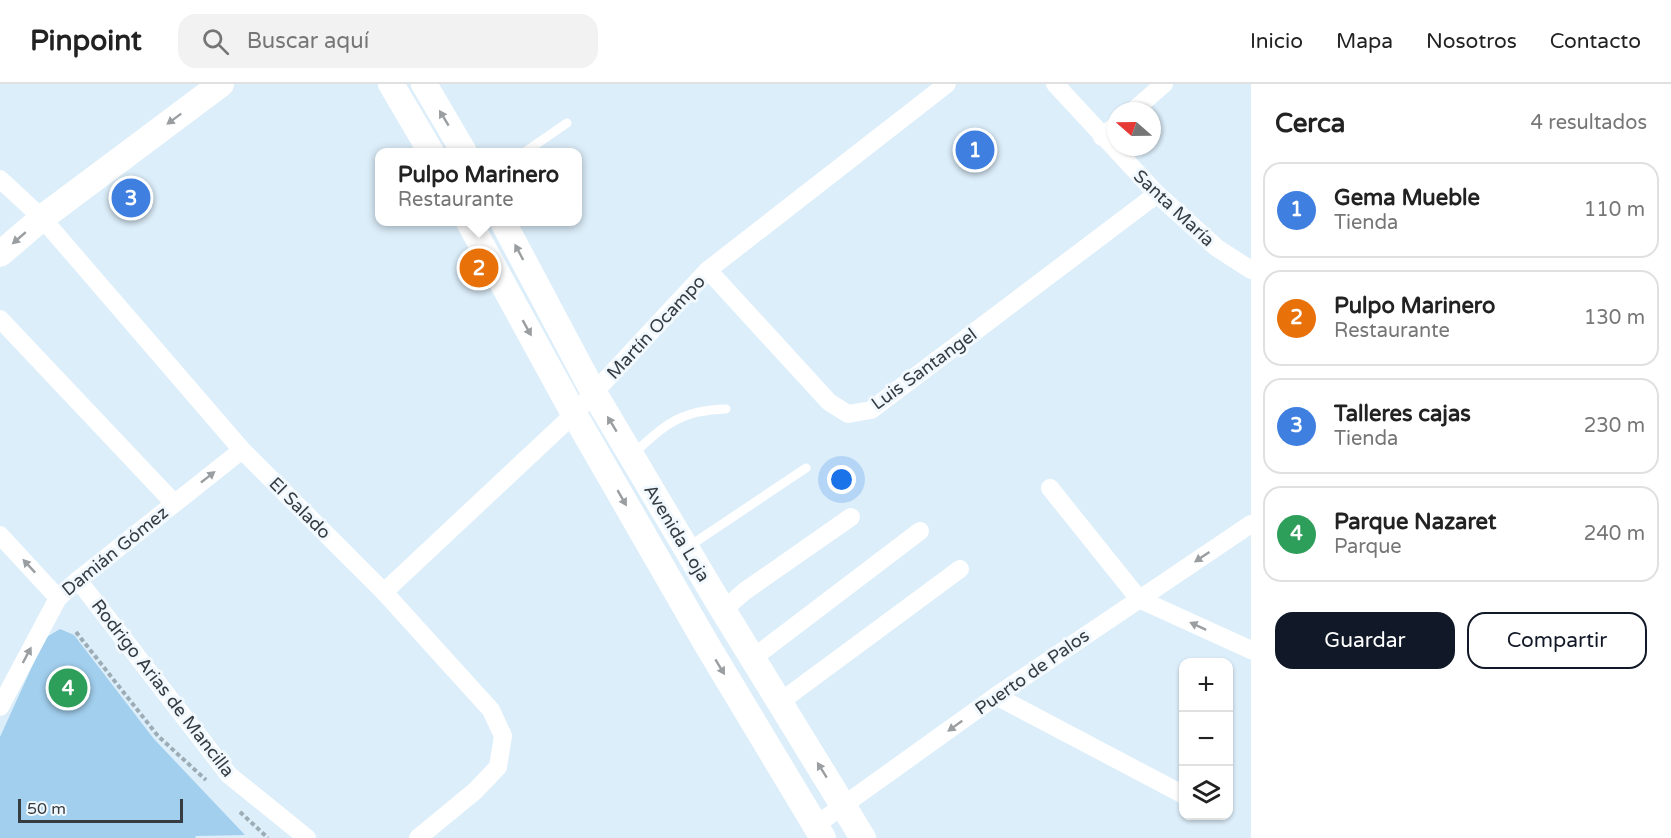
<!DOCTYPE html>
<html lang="es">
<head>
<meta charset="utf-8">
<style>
	body { margin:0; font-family:"Varela Round",sans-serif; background:#f2f2f2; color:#222 }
	.controls { position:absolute; right:18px; bottom:18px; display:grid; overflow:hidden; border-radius:12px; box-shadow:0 2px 4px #0004 }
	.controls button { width:54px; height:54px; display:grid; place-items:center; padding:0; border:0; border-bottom:2px solid #e0e0e0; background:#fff; color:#222; font:30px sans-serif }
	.compass { position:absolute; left:1107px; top:18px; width:54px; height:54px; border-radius:50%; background:#fff; box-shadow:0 2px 4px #0004; rotate:290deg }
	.scale { position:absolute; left:18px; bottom:15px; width:165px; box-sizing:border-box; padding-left:6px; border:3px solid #353d42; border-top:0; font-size:16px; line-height:21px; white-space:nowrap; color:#353d42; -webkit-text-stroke:4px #f2f9fe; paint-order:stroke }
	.you { position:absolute; left:842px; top:396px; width:21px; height:21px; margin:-15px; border:4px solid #fff; border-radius:50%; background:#1a73e8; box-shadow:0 0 0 9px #1a73e833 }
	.badge { display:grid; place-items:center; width:39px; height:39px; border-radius:50%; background:#111827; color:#fff; font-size:20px; font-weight:700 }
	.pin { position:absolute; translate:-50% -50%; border:3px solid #fff; box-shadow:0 2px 6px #0006 }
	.popup { position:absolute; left:375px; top:64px; width:207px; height:78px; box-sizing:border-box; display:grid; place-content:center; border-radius:12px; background:#fff; filter:drop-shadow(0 2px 4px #0005); font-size:20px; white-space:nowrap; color:#767676 }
	.popup b { font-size:22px; color:#222 }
	.popup::after { content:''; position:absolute; left:50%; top:100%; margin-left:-12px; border:12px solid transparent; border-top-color:#fff }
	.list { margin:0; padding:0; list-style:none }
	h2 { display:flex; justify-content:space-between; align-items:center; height:78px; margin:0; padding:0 24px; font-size:26px }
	h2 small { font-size:20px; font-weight:400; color:#767676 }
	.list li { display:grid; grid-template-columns:39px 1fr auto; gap:18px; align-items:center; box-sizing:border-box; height:96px; margin:0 12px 12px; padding:0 12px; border:2px solid #e0e0e0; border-radius:18px }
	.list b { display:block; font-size:22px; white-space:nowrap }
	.list p { margin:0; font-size:20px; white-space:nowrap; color:#767676 }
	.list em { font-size:20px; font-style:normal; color:#767676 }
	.actions { display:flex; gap:12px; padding:18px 24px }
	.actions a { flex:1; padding:14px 0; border:2px solid #111827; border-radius:18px; text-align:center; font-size:21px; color:#111827 }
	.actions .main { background:#111827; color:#fff }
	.icon { flex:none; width:33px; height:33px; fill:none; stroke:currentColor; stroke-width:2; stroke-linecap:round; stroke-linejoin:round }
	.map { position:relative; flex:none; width:1251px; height:754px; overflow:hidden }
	header { display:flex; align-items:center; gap:36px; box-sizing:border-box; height:84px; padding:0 30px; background:#fff; border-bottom:2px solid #e0e0e0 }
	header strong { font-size:28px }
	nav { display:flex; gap:33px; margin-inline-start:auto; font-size:21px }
	.search { width:420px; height:54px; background:#f2f2f2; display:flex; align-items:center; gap:15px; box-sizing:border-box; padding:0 21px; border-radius:18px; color:#767676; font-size:22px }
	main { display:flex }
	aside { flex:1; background:#fff }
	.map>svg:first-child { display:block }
	.green { fill:#a2cfee }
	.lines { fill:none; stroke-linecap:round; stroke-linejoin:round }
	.path { stroke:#9dacb5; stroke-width:4; stroke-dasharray:4.5 3; stroke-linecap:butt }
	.lane { stroke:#fff; stroke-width:9 }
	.street { stroke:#fff; stroke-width:18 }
	.secondary { stroke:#fff; stroke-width:26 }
	.oneway { fill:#9a9ea0 }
	.labels { text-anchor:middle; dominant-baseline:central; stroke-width:6; stroke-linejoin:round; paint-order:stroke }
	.street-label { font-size:18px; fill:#353d42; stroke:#f2f9fe }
</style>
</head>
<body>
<header>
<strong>Pinpoint</strong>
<div class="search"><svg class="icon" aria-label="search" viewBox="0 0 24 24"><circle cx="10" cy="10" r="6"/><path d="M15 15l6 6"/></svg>Buscar aquí</div>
<nav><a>Inicio</a><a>Mapa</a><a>Nosotros</a><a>Contacto</a></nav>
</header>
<main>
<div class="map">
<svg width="1251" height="754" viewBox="0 0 1251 754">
	<rect width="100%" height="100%" fill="#dceefa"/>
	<path class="green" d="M60,545L74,551L154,655L245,751L196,752L195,754H0V653L45,554Z"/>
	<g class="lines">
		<g class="path">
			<path d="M76,548L158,652L206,696"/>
			<path d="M240,728L268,754"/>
		</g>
		<g class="lane">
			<path d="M525,68L567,39"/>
			<path d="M633,370C665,341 680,326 726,325"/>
			<path d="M688,463L806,384"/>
		</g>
		<g class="street">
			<path d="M1055,0L1157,110L1217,164L1251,186"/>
			<path d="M1133,27L1164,0"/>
			<path d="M1102,53L1116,41"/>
			<path d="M0,95L42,134L242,366L384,508L491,626L503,652L498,683L475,707L418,754"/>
			<path d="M708,186L829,318L848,330L871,326L1157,110"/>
			<path d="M0,235L174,419"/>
			<path d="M1050,404L1139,515L1251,566"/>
			<path d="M0,451L58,514"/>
			<path d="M78,496L229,691L307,754"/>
			<path d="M384,508L574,330L708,186L947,0"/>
			<path d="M723,526L745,507L851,433"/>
			<path d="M753,574L920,447"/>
			<path d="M996,612L1184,711"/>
			<path d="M780,618L960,485"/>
			<path d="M0,623L58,514L78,496L242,366"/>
			<path d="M816,741L996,612L1251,440"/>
		</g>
		<g class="secondary">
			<path d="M391,0L431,68"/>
			<path d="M424,0L464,68"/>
			<path d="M469,138L574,330L707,561L823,754"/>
			<path d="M503,138L594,309L723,526L863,754"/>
			<path d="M0,170L42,134L221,0"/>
		</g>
	</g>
	<defs><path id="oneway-solid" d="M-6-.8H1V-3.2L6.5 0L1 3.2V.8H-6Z" transform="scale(1.5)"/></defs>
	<g class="oneway">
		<use href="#oneway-solid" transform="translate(444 34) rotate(-121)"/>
		<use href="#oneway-solid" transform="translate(174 35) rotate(143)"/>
		<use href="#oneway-solid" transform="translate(19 154) rotate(139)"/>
		<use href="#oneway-solid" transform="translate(519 168) rotate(-118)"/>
		<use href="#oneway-solid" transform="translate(527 244) rotate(61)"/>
		<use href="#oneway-solid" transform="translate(612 340) rotate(-121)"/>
		<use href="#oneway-solid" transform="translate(208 393) rotate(-38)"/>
		<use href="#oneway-solid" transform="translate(622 414) rotate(60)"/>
		<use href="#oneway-solid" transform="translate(1202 473) rotate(146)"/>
		<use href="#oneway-solid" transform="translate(29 482) rotate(-133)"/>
		<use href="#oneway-solid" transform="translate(1198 542) rotate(-155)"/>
		<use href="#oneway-solid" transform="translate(27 571) rotate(-62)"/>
		<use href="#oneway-solid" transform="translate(720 583) rotate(59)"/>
		<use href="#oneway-solid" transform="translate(955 642) rotate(144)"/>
		<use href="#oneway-solid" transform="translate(822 686) rotate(-122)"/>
	</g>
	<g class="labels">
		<g class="street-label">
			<text transform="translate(1174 124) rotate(43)">Santa María</text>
			<text transform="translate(656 243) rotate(-47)">Martín Ocampo</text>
			<text transform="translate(924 285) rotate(-36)">Luis Santangel</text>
			<text transform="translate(300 424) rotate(45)">El Salado</text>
			<text transform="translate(677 449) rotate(59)">Avenida Loja</text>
			<text transform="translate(115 467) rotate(-39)">Damián Gómez</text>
			<text transform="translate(1032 588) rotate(-35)">Puerto de Palos</text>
			<text transform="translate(163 604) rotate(52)">Rodrigo Arias de Mancilla</text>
		</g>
	</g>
</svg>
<div class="controls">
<button>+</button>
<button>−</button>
<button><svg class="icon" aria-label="layers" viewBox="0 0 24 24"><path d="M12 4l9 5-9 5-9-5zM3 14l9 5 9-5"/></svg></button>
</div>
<svg class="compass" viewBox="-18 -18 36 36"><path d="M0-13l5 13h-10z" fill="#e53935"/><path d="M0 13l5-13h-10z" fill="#767676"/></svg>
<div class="scale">50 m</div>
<div class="you"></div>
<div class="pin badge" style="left:975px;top:66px;background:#3f7fe0">1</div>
<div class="pin badge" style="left:479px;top:184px;background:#e8710a">2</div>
<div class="popup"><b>Pulpo Marinero</b>Restaurante</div>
<div class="pin badge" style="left:131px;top:114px;background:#3f7fe0">3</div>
<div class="pin badge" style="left:68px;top:604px;background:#2e9e5b">4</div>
</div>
<aside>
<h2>Cerca<small>4 resultados</small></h2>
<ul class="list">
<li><span class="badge" style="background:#3f7fe0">1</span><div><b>Gema Mueble</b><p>Tienda</p></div><em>110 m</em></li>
<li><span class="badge" style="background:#e8710a">2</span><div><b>Pulpo Marinero</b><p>Restaurante</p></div><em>130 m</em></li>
<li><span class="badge" style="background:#3f7fe0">3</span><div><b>Talleres cajas</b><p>Tienda</p></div><em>230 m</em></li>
<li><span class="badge" style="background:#2e9e5b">4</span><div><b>Parque Nazaret</b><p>Parque</p></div><em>240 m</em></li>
</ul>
<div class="actions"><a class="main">Guardar</a><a>Compartir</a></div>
</aside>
</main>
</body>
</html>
